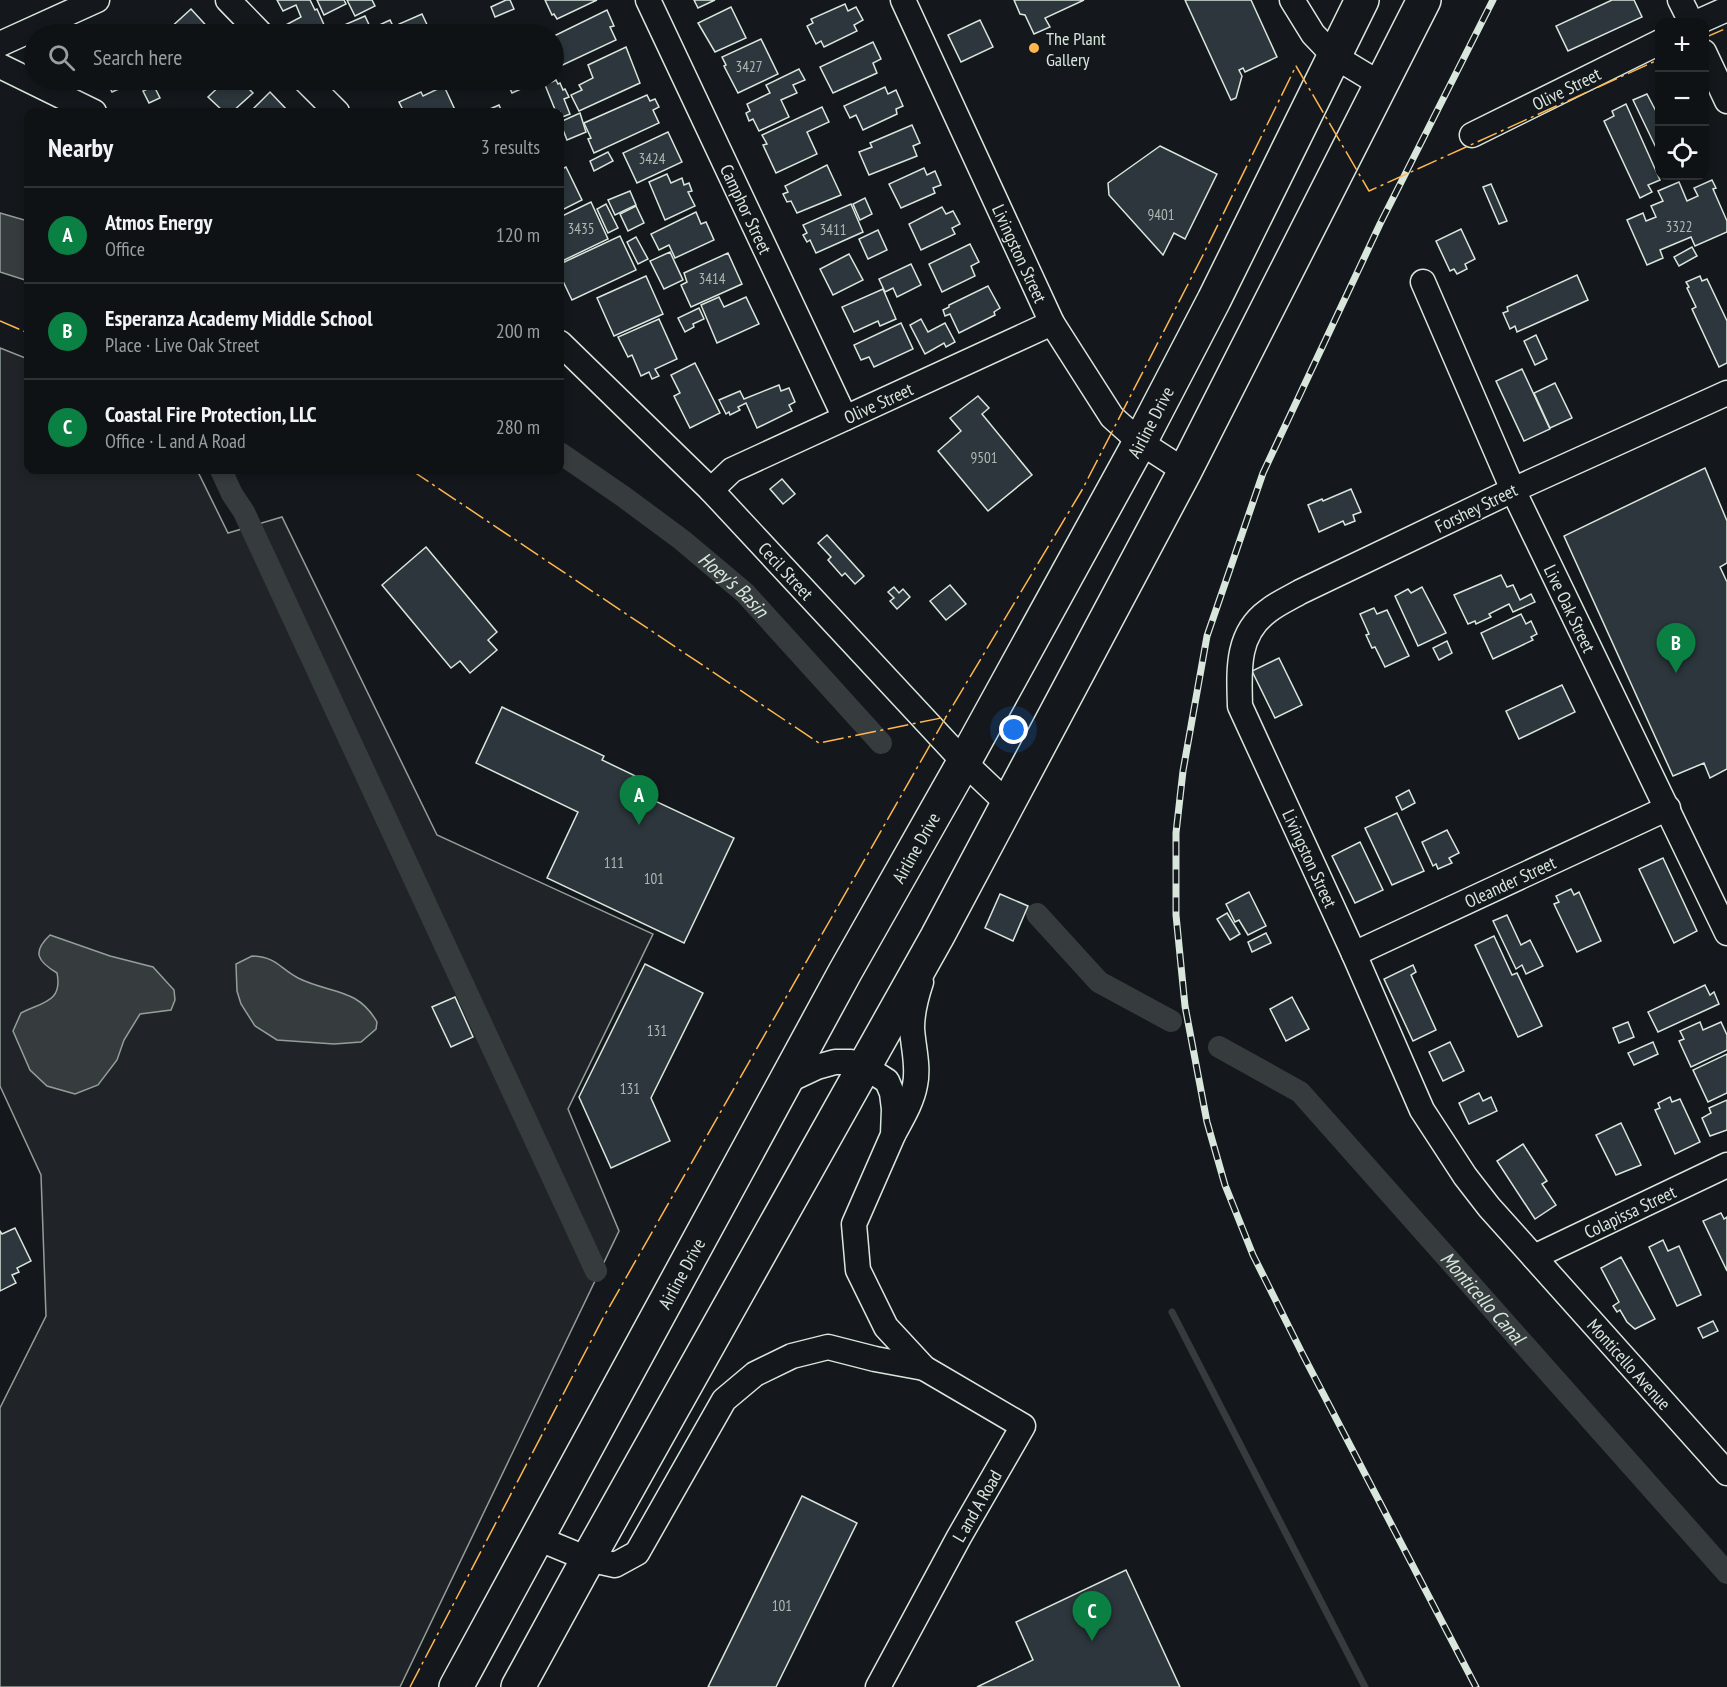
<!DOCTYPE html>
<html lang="en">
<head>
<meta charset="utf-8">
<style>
	body { margin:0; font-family:"PT Sans Narrow",sans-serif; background:#181b1e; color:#f1f3f6 }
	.controls { position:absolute; right:18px; top:18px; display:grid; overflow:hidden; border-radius:12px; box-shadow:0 3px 9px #0003 }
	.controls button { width:54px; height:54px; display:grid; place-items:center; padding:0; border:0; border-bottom:2px solid #2f3234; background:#0f1215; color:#f1f3f6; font:30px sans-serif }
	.you { position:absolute; left:1014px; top:730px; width:21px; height:21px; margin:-15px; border:4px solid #fff; border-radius:50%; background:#1a73e8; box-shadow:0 0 0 9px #1a73e833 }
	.badge { display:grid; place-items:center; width:39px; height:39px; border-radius:50%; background:#0b8043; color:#fff; font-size:20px; font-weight:700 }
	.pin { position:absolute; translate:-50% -50px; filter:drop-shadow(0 2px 3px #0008) }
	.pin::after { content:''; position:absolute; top:32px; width:21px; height:18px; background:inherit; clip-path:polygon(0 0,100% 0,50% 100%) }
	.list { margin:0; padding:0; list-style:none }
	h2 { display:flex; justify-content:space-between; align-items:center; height:78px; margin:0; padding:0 24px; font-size:26px }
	h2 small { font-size:20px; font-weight:400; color:#9b9ea0 }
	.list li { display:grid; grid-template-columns:39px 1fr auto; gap:18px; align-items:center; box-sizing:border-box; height:96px; padding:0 24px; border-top:2px solid #2f3234 }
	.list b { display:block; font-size:22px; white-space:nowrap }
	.list p { margin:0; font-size:20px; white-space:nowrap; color:#9b9ea0 }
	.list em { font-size:20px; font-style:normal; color:#9b9ea0 }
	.icon { flex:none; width:33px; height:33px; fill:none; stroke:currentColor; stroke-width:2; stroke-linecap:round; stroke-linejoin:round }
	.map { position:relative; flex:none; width:1727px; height:1687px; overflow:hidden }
	.search { position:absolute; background:#0f1215; box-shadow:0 3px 9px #0003; left:24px; top:24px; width:540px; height:66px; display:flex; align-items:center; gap:15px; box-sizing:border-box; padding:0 21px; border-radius:33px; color:#9b9ea0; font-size:22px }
	.panel { position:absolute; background:#0f1215; box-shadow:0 3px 9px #0003; left:24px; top:108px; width:540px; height:366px; border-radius:12px }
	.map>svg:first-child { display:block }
	.green { fill:#202428; stroke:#939e99; stroke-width:1.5 }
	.water { fill:#363b3e; stroke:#939e99; stroke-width:1.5 }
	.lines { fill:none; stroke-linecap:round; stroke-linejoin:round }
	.stream { stroke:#363b3e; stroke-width:7 }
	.canal { stroke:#363b3e; stroke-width:22 }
	.building { fill:#2c363c; stroke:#d8e6dc; stroke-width:1.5 }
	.minor-casing { stroke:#d8e6dc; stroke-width:27 }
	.highway-casing { stroke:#d8e6dc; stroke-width:36 }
	.minor { stroke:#14181c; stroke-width:24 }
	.highway { stroke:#14181c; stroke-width:33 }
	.rail-casing { stroke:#d8e6dc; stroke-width:7 }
	.rail { stroke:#14181c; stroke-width:4.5; stroke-dasharray:14; stroke-linecap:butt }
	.power { stroke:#ffb74d; stroke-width:1.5; stroke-dasharray:21 4.5 3 4.5; stroke-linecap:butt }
	.poi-dot { fill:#ffb74d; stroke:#14181c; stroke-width:2 }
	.labels { text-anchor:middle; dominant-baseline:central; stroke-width:4.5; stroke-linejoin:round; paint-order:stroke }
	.number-label { font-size:15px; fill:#adbab4 }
	.poi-label { font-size:18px; fill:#d8e6dc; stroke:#14181c; text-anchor:start }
	.street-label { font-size:18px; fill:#d8e6dc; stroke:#14181c }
	.water-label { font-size:20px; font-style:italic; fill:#d8e6dc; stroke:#14181c }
</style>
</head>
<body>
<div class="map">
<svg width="1727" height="1687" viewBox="0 0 1727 1687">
	<rect width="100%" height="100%" fill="#14181c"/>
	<path class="green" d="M0,348L28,359V470H197L228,533L282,517L437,835L653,934L568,1109L619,1231L400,1687H0V1408L46,1316L41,1175L0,1086Z"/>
	<g class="water">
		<path d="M0,213L28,221V281L0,272Z"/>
		<path d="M50,935L110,956L153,967L174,990L175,1000L171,1010L140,1014L124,1040L117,1060L98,1085L75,1094L47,1086L30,1070L13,1031L21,1013C42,1002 63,1002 57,973C37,961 32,952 50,935Z"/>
		<path d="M252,956C277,957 279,968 298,978C330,994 357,987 377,1022L376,1029L361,1042L334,1044L277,1040L255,1026L241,1004L237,991L236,964Z"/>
	</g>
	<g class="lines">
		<path class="stream" d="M1172,1312L1365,1687"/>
		<g class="canal">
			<path id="s1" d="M560,453L624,497L682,540L745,593L881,743"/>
			<path d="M221,470L232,494L244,512L596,1271"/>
			<path d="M1037,914L1099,982L1171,1021"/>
			<path id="s2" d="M1219,1047L1300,1092L1727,1573"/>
		</g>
	</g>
	<g class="building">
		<path d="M277,0H310L315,10L317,9L325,27L309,34H294L284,26L301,17L296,5L283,11Z"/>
		<path d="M317,0H344L346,4L324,15Z"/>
		<path d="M347,0H372L375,6L355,16Z"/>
		<path d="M506,0H510L514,9L495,17L491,7Z"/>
		<path d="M545,0H597L557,19L554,14L552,15Z"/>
		<path d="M694,0H715L698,8Z"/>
		<path d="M1014,0H1084L1045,18L1050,27L1034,34L1025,15L1020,14Z"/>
		<path d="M1185,0H1251L1277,57L1245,72L1243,68L1239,70L1242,76L1236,98L1231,100Z"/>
		<path d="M1612,0H1634L1642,17L1568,51L1556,26Z"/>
		<path d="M845,4L848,11L856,7L863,20L854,25L857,31L824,47L821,41L816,44L807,26L813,23L811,19Z"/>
		<path d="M731,7L746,38L715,52L698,23Z"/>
		<path d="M191,9L213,33L212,34H172L168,30Z"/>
		<path d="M607,10L614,26L610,27L616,40L554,69V36Z"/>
		<path d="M422,14L430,31L422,34H404L399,24Z"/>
		<path d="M365,16L371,29L390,20L397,34H329L328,32Z"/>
		<path d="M980,20L993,47L961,62L948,35Z"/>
		<path d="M134,27L136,31L144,27L147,34H121L120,33Z"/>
		<path d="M761,39L778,74L738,93L724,66L726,65L722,57Z"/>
		<path d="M873,42L881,59L873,63L877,73L833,93L820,67Z"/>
		<path d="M626,47L640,83L579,111L571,95L582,90L579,85L593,78L588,65Z"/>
		<path d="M799,69L805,80L793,85L797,93L781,100L789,117L759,131L753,119L749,121L746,113L750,111L747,104L770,93L766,85Z"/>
		<path d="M106,80H133L135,82L112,92Z"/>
		<path d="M226,80H240L253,93L232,112H224L208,97Z"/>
		<path d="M506,80H525L528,86L512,93Z"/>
		<path d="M556,80L558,84L560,83L563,90L565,89L569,97L564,99L570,114L560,118V112H556L545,85Z"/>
		<path d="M154,86L160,98L149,103L143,91Z"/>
		<path d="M444,86L456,112H404L399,102L421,92L423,96Z"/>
		<path d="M885,87L888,94L896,90L903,106L896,109L897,114L863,130L856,115L850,118L844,106Z"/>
		<path d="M270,92L289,112H250Z"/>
		<path d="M1647,94L1660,119V156L1633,100Z"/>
		<path d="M647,95L650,101L655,99L659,107L653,110L659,123L594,153L588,139L591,138L584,123Z"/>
		<path d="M1626,104L1660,180L1648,185L1652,192L1640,198L1604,121L1614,116L1612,111Z"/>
		<path d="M499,105L502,112H483Z"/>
		<path d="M822,107L829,122L807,132L817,154L776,173L763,145L767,144L762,135Z"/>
		<path d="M580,113L586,132L567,140L560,122Z"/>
		<path d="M912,125L920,143L913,146L917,156L869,175L859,152L872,147L870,143Z"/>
		<path d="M668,132L682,162L637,183L623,153Z"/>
		<path d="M1160,146L1217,174L1185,239L1174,233L1163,255L1109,195L1108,183Z"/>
		<path d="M608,152L613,161L594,171L590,161Z"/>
		<path d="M827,165L841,195L797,213L791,201L787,202L783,194L788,192L785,186Z"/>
		<path d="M566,167L582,200L560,211V170Z"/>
		<path d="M924,168L927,175L935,171L941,185L933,188L935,193L901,208L889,184Z"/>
		<path d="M667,174L671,183L682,178L684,185L689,183L692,191L688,192L695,206L665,220L649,182Z"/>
		<path d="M1712,180L1716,188L1713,189L1727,221V232L1695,246L1691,237L1660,250L1663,258L1647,265L1627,220L1643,213L1646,221L1656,217L1651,206L1663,201L1658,191L1679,182L1687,201L1698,196L1694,188Z"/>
		<path d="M1491,184L1507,221L1499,224L1483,187Z"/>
		<path d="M630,191L636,205L615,215L608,200Z"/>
		<path d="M865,198L872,214L860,220L853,204Z"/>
		<path d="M591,202L608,239L560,262V217Z"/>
		<path d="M606,204L618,228L608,233L597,209Z"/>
		<path d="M851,204L863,232L816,253L810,240L807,242L803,235L807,233L803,225Z"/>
		<path d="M636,206L644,223L628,231L620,214Z"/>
		<path d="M942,207L946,214L953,211L960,224L952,228L955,234L921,250L909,224Z"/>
		<path d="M696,212L701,224L706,222L714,240L675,258L669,245L659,250L651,234Z"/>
		<path d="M1461,229L1475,259L1465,264L1467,269L1457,274L1454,269L1450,271L1436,241Z"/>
		<path d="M878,230L887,250L868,259L859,239Z"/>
		<path d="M620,236L636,270L572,300L560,275V264Z"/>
		<path d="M636,237L648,259L638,264L627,242Z"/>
		<path d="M970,244L979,262L971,266L975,276L942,292L929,264Z"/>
		<path d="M1692,247L1697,256L1679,266L1674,257Z"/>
		<path d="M670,252L683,280L664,289L650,261Z"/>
		<path d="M728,253L742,284L691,307L681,285L687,282L684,273Z"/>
		<path d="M849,254L863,280L833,295L820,269Z"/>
		<path d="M911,264L921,285L897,297L893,288L885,292L879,279Z"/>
		<path d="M1577,275L1588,300L1517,332L1515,326L1510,329L1503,313L1508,311L1507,307Z"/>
		<path d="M646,276L663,314L614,336L597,298Z"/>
		<path d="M1700,276L1702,281L1707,279L1727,321V363L1719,367L1692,309L1696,307L1687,288L1689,287L1686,282Z"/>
		<path d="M988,286L1000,308L994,312L995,315L959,333L950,314L945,316L943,310L949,307V305Z"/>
		<path d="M883,289L896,319L880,326L878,321L854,332L842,307Z"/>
		<path d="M719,297L724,307L746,297L759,324L717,343L701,305Z"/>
		<path d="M699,308L704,319L693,324L694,327L685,332L678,318Z"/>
		<path d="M659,319L677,359L655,369L659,376L652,379L649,372L641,376L632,355L628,357L618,337Z"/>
		<path d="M921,319L928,332L945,323L955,342L946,347L944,343L925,354L910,325Z"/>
		<path d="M901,323L913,349L874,367L869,357L861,360L854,345Z"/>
		<path d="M1536,335L1547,359L1535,365L1524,341Z"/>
		<path d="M695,363L720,413L690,428L674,396L680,393L671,375Z"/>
		<path d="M1522,369L1550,429L1524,441L1496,381Z"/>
		<path d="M1555,383L1572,418L1550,428L1534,393Z"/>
		<path d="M779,385L781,391L789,388L795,402L789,405L792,411L757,428L746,403L738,407L740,410L730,415L729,412L726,414L719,400L740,391L744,399Z"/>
		<path d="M978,396L989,408L982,414L1032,475L988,511L938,451L961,431L950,418Z"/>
		<path d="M1705,468L1727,521V563L1720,567L1727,582V769L1710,778L1704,763L1673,776L1564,536Z"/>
		<path d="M782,479L795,494L783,504L770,489Z"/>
		<path d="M1351,489L1361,512L1353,515L1355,521L1345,525L1343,521L1319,532L1308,505L1322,499L1323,501Z"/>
		<path d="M827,535L864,576L855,584L845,573L842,576L828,560L831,557L818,543Z"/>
		<path d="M426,547L497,632L488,640L497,650L470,673L460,661L451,668L382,585Z"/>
		<path d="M1501,575L1507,587L1513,585L1520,600L1531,594L1535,602L1513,612L1509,604L1489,614L1491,617L1476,624L1475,621L1468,624L1454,595Z"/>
		<path d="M950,585L966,604L946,620L930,601Z"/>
		<path d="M894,587L899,593L903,589L910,597L897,609L890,601L894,598L888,592Z"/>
		<path d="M1422,587L1446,633L1418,646L1395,596L1408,589L1411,593Z"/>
		<path d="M1374,608L1377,614L1387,610L1409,656L1385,667L1375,647L1372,648L1366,635L1369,634L1360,614Z"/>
		<path d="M1521,614L1526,624L1531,621L1537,634L1531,637L1533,640L1493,659L1481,633Z"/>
		<path d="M1447,641L1452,653L1439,660L1433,648Z"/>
		<path d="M1279,658L1302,705L1275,718L1252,671Z"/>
		<path d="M1562,685L1575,712L1519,739L1506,711Z"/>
		<path d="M502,707L604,756L602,760L646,781L640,794L734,838L684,943L547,878L578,812L476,763Z"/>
		<path d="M1409,790L1415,803L1402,810L1396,797Z"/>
		<path d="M1397,813L1424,871L1392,885L1365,828Z"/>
		<path d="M1447,830L1459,853L1449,858L1452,863L1438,869L1436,864L1433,866L1422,842Z"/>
		<path d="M1360,842L1383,890L1355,903L1332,856Z"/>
		<path d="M1663,858L1697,931L1674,943L1639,869Z"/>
		<path d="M1571,889L1574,895L1579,892L1601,941L1577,952L1554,904L1559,902L1556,896Z"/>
		<path d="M1249,892L1266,926L1248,935L1239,920L1235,922L1226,904Z"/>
		<path d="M1000,894L1028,906L1013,941L985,928Z"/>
		<path d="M1227,913L1240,934L1230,940L1217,919Z"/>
		<path d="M1507,915L1521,945L1530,940L1543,966L1526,974L1522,965L1516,969L1493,921Z"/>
		<path d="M1266,933L1271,943L1252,952L1248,942Z"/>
		<path d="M1494,936L1512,975L1517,973L1542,1026L1518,1037L1475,945Z"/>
		<path d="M645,964L703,993L651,1098L670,1141L611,1168L579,1097Z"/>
		<path d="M1413,965L1416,972L1411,975L1436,1030L1413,1041L1384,979Z"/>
		<path d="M1705,985L1710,995L1714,992L1719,1004L1658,1032L1648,1012Z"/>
		<path d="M455,997L473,1037L451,1047L432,1007Z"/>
		<path d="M1292,997L1309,1029L1286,1041L1270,1009Z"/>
		<path d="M1628,1022L1634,1037L1619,1043L1613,1028Z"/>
		<path d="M1700,1022L1703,1030L1721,1022L1727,1035V1050L1691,1067L1679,1041L1684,1039L1680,1031Z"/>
		<path d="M1450,1042L1464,1071L1443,1081L1429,1052Z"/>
		<path d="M1653,1042L1658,1054L1634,1065L1628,1053Z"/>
		<path d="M1727,1054V1093L1708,1102L1693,1070Z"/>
		<path d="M1479,1093L1483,1101L1491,1097L1497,1111L1469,1124L1459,1103Z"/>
		<path d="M1670,1097L1672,1102L1680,1099L1700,1142L1675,1154L1655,1110L1660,1108L1658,1103Z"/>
		<path d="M1727,1100V1130L1710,1136L1702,1118L1711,1113L1709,1108Z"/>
		<path d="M1621,1123L1641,1165L1616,1175L1596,1135Z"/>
		<path d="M1523,1144L1547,1181L1542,1184L1556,1205L1535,1219L1497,1161Z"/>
		<path d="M1721,1213L1724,1219L1727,1217V1271L1703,1221Z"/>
		<path d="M15,1228L31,1261L17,1268L19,1272L12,1275L16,1283L0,1291V1231L2,1234Z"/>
		<path d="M1663,1240L1668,1251L1679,1246L1701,1295L1677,1306L1649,1247Z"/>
		<path d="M1621,1257L1655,1319L1635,1329L1627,1322L1620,1310L1617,1312L1613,1306L1619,1302L1601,1268Z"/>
		<path d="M1713,1321L1718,1331L1703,1338L1698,1328Z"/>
		<path d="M802,1496L857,1523L776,1687H708Z"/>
		<path d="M1126,1570L1180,1687H977L1033,1660L1016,1622Z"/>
	</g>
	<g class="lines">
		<defs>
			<g id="minor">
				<path d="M228,0L261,34"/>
				<path id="s3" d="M648,0L845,418"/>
				<path id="s4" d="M903,0L1052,323L1112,417L1140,442L1185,471"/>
				<path d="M1292,0L1313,34L1334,56L1382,85"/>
				<path d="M1680,0L1691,22"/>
				<path d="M1698,22L1727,9"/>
				<path d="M0,44L97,0"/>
				<path d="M1704,52L1727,101"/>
				<path d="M0,66L94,112"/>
				<path d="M305,80L337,112"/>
				<path id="s5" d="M1472,135L1660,42"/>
				<path id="s6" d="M1423,282L1513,490L1727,933"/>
				<path id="s7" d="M560,343L711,490L964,762L1008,804"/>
				<path id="s8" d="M1727,393L1513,490L1300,592C1290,598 1278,603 1268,611C1236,634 1239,671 1240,706L1354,954L1422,1110L1465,1176L1489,1207L1727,1473"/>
				<path id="s9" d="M711,490L732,470L1052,323"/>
				<path id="s10" d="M1354,954L1668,808"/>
				<path d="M785,1082L817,1067L835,1062H851L865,1067L887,1081L892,1093L894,1109L893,1135L854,1224L858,1270L886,1327L924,1368L1023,1426L959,1537L878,1687"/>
				<path d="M894,1133C902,1118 912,1102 915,1085C919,1066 913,1047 912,1028C912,1012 916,997 921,982"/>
				<path id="s11" d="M1534,1257L1727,1165"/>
				<path d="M537,1538L588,1559L615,1565L637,1553L724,1400L755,1374L792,1356L828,1347L875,1359L924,1368"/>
			</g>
			<g id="highway">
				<path id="s12" d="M456,1687L845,972L964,762L1140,442L1214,300L1362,0"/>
				<path d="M518,1687L588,1559L937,937L1185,471L1424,0"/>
			</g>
		</defs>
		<use href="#minor" class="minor-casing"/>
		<use href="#highway" class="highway-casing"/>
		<use href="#minor" class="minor"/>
		<use href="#highway" class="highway"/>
		<defs>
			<path id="rail" d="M1476,1687L1302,1353L1253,1255L1225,1185L1207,1122L1185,1006L1176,915V833L1183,771L1207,636L1263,473L1380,224L1493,0"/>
		</defs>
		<use href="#rail" class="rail-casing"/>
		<use href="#rail" class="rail"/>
		<g class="power">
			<path d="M1704,38L1727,28"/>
			<path d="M0,321L28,333"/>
			<path d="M411,470L819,743L946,717"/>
			<path d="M410,1687L603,1318L946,717L1082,490L1202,257L1296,66L1369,191L1660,59"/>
		</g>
	</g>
	<circle class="poi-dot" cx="1034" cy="48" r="6"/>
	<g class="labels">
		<g class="number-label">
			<text x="749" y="66">3427</text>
			<text x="652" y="158">3424</text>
			<text x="1161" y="214">9401</text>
			<text x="1679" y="226">3322</text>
			<text x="581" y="228">3435</text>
			<text x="833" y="229">3411</text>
			<text x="712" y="278">3414</text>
			<text x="984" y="457">9501</text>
			<text x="614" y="862">111</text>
			<text x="654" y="878">101</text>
			<text x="657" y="1030">131</text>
			<text x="630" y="1088">131</text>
			<text x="782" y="1605">101</text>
		</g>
		<g class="poi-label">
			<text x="1046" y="38">The Plant<tspan x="1046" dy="21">Gallery</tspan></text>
		</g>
		<g class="street-label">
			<text stroke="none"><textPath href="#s5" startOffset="105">Olive Street</textPath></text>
			<text stroke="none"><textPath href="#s3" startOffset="231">Camphor Street</textPath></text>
			<text stroke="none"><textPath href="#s4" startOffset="279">Livingston Street</textPath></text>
			<text stroke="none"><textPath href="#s9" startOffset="190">Olive Street</textPath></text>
			<text stroke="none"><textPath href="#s12" startOffset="1443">Airline Drive</textPath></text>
			<text transform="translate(1476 508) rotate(-26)">Forshey Street</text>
			<text stroke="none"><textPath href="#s7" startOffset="321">Cecil Street</textPath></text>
			<text stroke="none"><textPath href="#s6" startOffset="358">Live Oak Street</textPath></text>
			<text stroke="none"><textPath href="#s12" startOffset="957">Airline Drive</textPath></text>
			<text stroke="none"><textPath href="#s8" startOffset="780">Livingston Street</textPath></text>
			<text stroke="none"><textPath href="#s10" startOffset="172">Oleander Street</textPath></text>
			<text stroke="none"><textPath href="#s11" startOffset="106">Colapissa Street</textPath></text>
			<text stroke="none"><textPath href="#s12" startOffset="471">Airline Drive</textPath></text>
			<text stroke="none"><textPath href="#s8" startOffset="1384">Monticello Avenue</textPath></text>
			<text transform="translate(977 1506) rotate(-60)">L and A Road</text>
		</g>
		<g class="water-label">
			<text stroke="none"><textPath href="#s1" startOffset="218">Hoey's Basin</textPath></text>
			<text stroke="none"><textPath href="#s2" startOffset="368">Monticello Canal</textPath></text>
		</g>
	</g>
</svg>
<div class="controls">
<button>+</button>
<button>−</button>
<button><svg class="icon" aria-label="locate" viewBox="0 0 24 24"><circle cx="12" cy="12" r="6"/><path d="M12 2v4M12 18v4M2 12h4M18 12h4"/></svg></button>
</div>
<div class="you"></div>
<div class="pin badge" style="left:639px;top:825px">A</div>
<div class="pin badge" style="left:1676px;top:673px">B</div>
<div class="pin badge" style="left:1092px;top:1641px">C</div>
<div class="search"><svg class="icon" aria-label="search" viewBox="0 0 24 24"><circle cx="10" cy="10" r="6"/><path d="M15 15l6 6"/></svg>Search here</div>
<section class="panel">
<h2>Nearby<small>3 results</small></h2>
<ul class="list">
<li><span class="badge">A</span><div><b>Atmos Energy</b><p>Office</p></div><em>120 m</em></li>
<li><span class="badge">B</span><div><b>Esperanza Academy Middle School</b><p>Place · Live Oak Street</p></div><em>200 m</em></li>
<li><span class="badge">C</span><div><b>Coastal Fire Protection, LLC</b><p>Office · L and A Road</p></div><em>280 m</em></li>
</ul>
</section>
</div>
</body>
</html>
